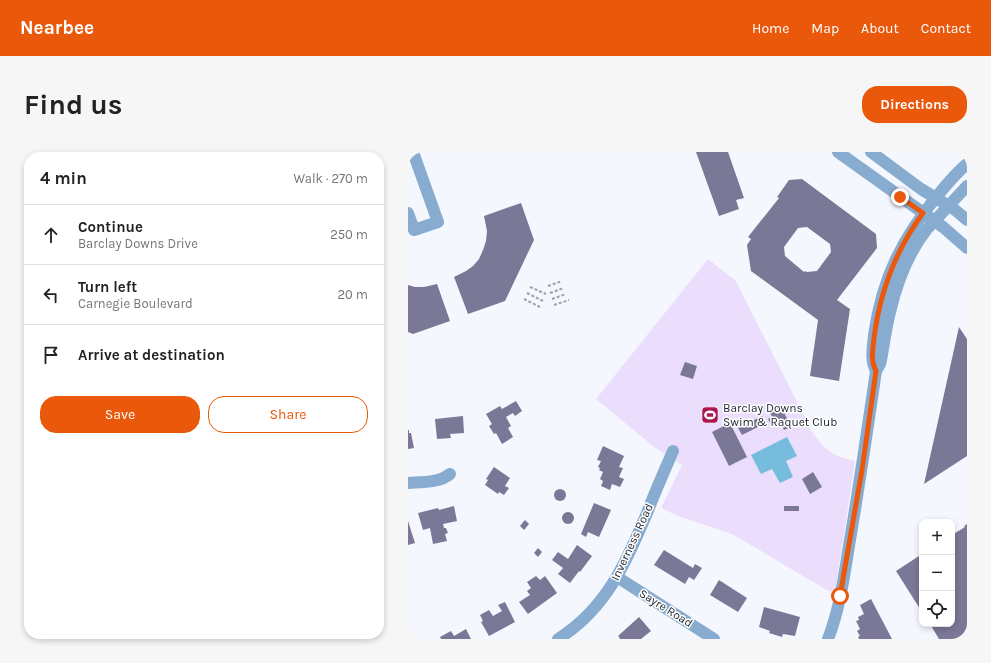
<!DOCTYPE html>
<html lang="en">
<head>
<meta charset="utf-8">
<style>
	body { margin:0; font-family:Karla,sans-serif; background:#f6f6f6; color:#222 }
	.controls { position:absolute; right:12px; bottom:12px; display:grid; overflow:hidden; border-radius:8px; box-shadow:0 2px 6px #0003 }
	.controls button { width:36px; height:36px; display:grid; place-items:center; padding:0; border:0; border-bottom:1px solid #e0e0e0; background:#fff; color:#222; font:20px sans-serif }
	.stop { position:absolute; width:12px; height:12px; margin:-9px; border:3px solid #ea580c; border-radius:50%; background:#fff }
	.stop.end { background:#ea580c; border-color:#fff; box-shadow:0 1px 4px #0008 }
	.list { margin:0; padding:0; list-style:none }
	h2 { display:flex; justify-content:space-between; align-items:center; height:52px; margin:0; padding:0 16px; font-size:17px }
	h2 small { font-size:13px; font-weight:400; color:#767676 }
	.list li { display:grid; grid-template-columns:26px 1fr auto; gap:12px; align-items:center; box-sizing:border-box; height:60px; padding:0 16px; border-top:1px solid #e0e0e0 }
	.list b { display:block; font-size:15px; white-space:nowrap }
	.list p { margin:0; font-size:13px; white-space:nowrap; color:#767676 }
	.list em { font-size:13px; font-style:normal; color:#767676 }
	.actions { display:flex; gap:8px; padding:12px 16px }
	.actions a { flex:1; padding:9px 0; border:1px solid #ea580c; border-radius:16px; text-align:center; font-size:14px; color:#ea580c }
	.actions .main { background:#ea580c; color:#fff }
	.icon { flex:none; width:22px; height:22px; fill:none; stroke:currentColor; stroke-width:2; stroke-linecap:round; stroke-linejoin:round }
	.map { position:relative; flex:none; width:559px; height:487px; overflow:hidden; border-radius:16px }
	header { display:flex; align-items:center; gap:24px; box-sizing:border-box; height:56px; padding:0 20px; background:#ea580c; color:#fff }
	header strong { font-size:19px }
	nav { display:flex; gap:22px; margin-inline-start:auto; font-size:14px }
	.intro { display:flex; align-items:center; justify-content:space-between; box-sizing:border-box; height:96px; padding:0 24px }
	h1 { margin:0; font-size:28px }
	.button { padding:10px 18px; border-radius:16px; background:#ea580c; color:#fff; font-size:14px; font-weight:700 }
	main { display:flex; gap:24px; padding:0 24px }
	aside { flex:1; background:#fff; border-radius:16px; box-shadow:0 2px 6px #0003 }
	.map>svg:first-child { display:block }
	.green { fill:#ebddfc }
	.water { fill:#75bcdd }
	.building { fill:#7a7896; fill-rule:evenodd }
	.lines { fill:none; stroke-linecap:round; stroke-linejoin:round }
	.path { stroke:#9ca0a9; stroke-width:2; stroke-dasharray:3 2; stroke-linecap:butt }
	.minor { stroke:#88acd0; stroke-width:12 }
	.route { stroke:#ea580c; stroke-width:5 }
	.labels { text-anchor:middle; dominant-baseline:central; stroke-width:3; stroke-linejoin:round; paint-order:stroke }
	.poi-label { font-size:12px; fill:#1c212d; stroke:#fff; text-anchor:start }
	.street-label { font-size:12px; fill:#1c212d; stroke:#fff }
</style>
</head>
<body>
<header>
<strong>Nearbee</strong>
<nav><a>Home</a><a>Map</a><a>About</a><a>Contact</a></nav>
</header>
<div class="intro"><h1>Find us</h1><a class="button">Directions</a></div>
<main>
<aside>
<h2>4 min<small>Walk · 270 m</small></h2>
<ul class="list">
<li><svg class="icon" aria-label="ahead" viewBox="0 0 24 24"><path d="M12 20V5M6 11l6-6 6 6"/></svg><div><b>Continue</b><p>Barclay Downs Drive</p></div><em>250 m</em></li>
<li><svg class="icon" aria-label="left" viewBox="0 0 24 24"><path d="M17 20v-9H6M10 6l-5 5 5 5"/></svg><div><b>Turn left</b><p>Carnegie Boulevard</p></div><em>20 m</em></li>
<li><svg class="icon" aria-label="arrive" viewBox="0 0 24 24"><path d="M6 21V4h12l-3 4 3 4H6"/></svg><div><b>Arrive at destination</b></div></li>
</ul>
<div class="actions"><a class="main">Save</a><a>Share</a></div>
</aside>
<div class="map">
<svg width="559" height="487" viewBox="0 0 559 487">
	<rect width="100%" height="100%" fill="#f4f7fe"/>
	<path class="green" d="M300,107L328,129L404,280C418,298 423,304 447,309L427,441L419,438L324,382L270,364L253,356L274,313L246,295L188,247Z"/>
	<path class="water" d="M379,285L389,304L378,309L385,325L372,331L364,317L353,322L343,303Z"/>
	<g class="building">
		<path d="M288,0H320L336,46L328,48L331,57L311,64Z"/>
		<path d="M394,27L468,82L469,96L429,148L442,157L431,229L402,224L410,168L343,119L339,93L343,87L340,85L371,46L369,45L381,28ZM399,75L422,92L423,100L409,119L399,120L397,119L396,120L377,104L376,95L390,76Z"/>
		<path d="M113,51L126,88L97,149L60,162L46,125L58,119L65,114L71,107L75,98L78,89L79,79L76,64Z"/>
		<path d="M29,132L42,169L5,182L0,180V133L7,135H16Z"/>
		<path d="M551,175L559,187V304L516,332Z"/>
		<path d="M277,210L289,214L285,227L272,223Z"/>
		<path d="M108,249L114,259L107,264L105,261L98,265L103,274L100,276L105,285L94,292L88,281L86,282L81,274L84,272L78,262L92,254L94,257Z"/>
		<path d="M373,254L383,275L376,278L372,270L364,274L360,267L364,265L362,260Z"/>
		<path d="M55,264L56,281L42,282L43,286L29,287L27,267Z"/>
		<path d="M354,264L358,271L334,283L330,276Z"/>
		<path d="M322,271L339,305L321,314L304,280Z"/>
		<path d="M0,278H1V281H3L6,296L0,297Z"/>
		<path d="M195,294L216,304L211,315L215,316L211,325L216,327L212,335L204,332L202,338L193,334L195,329L192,327L195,320L191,318L192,316L190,315L193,309L189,308Z"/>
		<path d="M86,315L102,326L97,334L101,336L96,343L91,340L90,342L77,333L80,328L78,327Z"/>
		<path d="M405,320L414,335L402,342L394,327Z"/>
		<circle cx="152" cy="343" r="6"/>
		<path d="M186,351L203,358L191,385L180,380L178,385L173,382Z"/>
		<path d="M46,354L49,369L35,372L36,376H38L40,381L37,382L39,389L25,392L22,376L15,378L10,361L30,356L31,358Z"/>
		<rect x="376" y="354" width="15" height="5"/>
		<circle cx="160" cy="366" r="6"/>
		<path d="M117,368L121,372L116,378L112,374Z"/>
		<path d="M0,369L7,391L0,393Z"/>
		<path d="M559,372V487H531L522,472H544V383L557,375L556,374Z"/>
		<path d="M169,393L184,404L172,420L171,419L162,431L150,422L155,416L144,408L150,400L160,407Z"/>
		<path d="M130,396L134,400L130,405L126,401Z"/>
		<path d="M256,398L285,416L287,412L294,416L286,428L281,425L277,432L246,413Z"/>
		<path d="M514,402V460L488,419Z"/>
		<path d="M128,424L132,428L137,424L149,441L120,462L111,450L122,443L119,439L123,436L119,430Z"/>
		<path d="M311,428L339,446L330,460L302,443Z"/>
		<path d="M463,447L484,487H451L450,485L452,484L449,479L452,477L448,469L451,468L450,465L456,462L452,453Z"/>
		<path d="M97,450L107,470L81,484L73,470L75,469L72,463L81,458L85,464L94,459L90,453Z"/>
		<path d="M356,455L392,465L387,484L375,482L374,485L361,481L362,479L351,475Z"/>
		<path d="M231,465L243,479L233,487H211L212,486L210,484Z"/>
		<path d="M58,477L63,487H33L32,485L43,479L46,484Z"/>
	</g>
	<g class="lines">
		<g class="path">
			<path d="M140,134L154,129"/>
			<path d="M122,135L138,142"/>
			<path d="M119,141L135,149"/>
			<path d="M142,141L156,136"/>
			<path d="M116,147L132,155"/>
			<path d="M144,147L158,142"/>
			<path d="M146,153L161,148"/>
		</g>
		<g class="minor">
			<path d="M430,0L535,75L559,96"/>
			<path d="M463,0L513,37L546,57L559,68"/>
			<path d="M0,61L6,78L30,70L5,0"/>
			<path d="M468,219C462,208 465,195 466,183C474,127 494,86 530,43C539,32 548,21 559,12"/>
			<path d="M0,331C14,330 31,331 42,322"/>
			<path d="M209,425L306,487"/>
			<path d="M150,487C198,457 218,411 239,361C247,340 256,320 265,299"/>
			<path d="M420,487C433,454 437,417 443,382C452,328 460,274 468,219L472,212L473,208C476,192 478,176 482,160C489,130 500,101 519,77L559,34"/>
		</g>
	</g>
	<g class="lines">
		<path class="route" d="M432,444L454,318L468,219C462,208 465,197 466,186C472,139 487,99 515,61L492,45"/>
	</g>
	<defs>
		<symbol id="stadium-square" viewBox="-11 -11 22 22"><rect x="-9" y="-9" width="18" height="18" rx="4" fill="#a91853" stroke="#fff"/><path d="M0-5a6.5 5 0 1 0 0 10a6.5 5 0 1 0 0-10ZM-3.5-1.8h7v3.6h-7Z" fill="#fff"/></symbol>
	</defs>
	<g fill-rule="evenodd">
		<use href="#stadium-square" x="292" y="253" width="20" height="20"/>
	</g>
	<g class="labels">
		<g class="poi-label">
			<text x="315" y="256">Barclay Downs<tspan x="315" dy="14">Swim &amp; Raquet Club</tspan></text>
		</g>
		<g class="street-label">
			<text transform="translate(224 390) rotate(-65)">Inverness Road</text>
			<text transform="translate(258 456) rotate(32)">Sayre Road</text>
		</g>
	</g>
</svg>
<div class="controls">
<button>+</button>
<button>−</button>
<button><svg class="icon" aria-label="locate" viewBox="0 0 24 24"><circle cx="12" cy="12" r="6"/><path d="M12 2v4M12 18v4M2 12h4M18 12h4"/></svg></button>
</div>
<div class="stop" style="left:432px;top:444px"></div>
<div class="stop end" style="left:492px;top:45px"></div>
</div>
</main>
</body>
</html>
